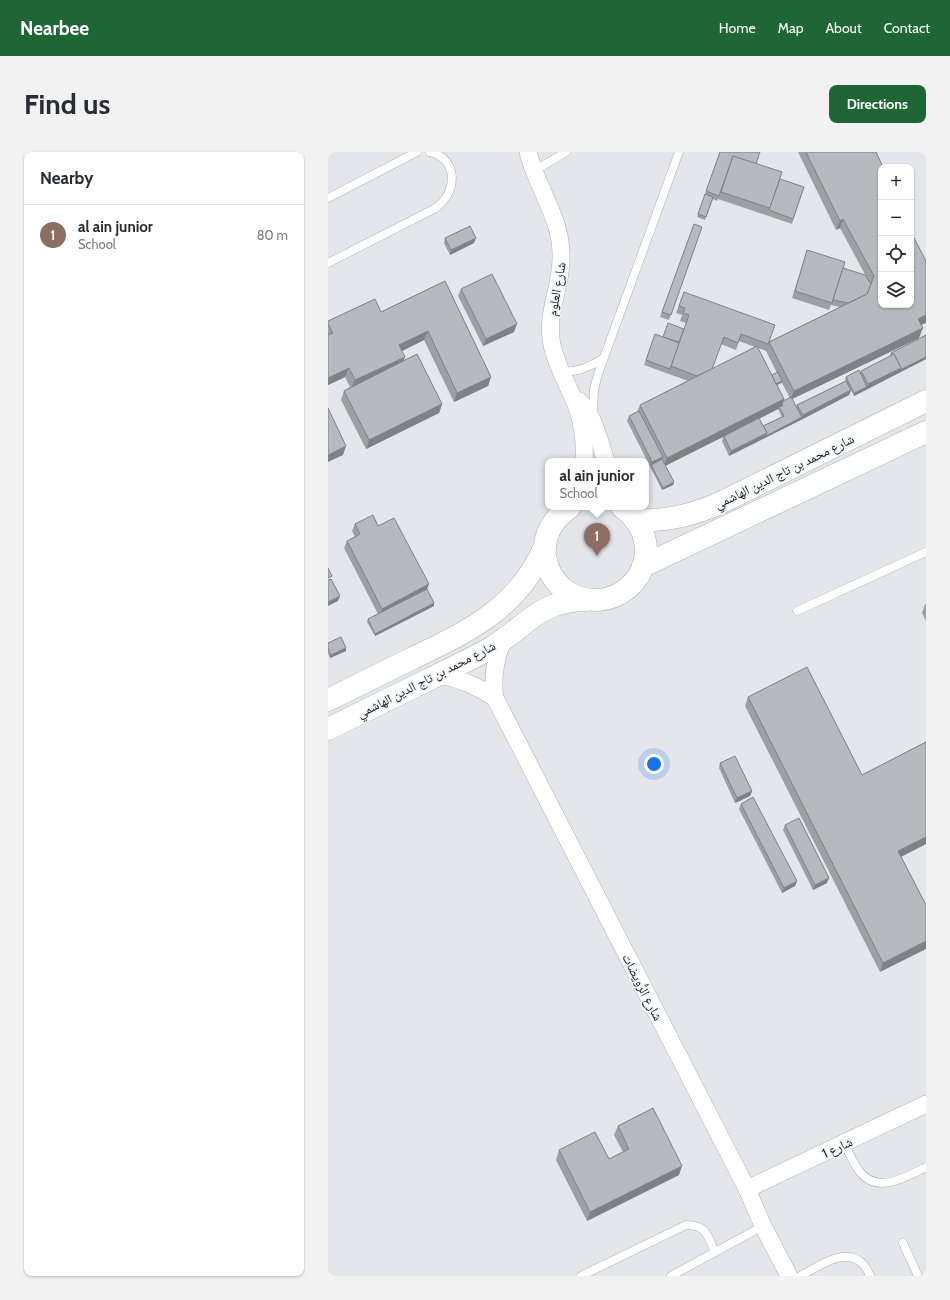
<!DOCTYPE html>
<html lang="en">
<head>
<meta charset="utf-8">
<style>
	body { margin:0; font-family:Cabin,"Noto Naskh Arabic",sans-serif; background:#f2f2f3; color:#2b2b33 }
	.controls { position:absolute; right:12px; top:12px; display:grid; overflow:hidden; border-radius:8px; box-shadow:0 1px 3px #0004 }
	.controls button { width:36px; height:36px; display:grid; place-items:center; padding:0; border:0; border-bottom:1px solid #e1e1e2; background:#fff; color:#2b2b33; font:20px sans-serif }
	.you { position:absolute; left:326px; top:612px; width:14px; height:14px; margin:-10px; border:3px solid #fff; border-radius:50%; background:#1a73e8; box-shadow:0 0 0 6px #1a73e833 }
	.badge { display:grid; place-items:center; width:26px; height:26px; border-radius:50%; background:#1e6734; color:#fff; font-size:13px; font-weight:700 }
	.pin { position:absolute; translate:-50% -33px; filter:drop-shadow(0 1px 2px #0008) }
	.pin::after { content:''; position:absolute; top:21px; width:14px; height:12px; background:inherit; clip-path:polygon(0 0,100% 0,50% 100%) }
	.popup { position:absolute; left:217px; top:306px; width:104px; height:52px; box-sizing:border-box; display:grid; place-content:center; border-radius:8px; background:#fff; filter:drop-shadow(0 1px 3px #0005); font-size:13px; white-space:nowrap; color:#7c7c81 }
	.popup b { font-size:15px; color:#2b2b33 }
	.popup::after { content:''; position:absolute; left:50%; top:100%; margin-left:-8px; border:8px solid transparent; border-top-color:#fff }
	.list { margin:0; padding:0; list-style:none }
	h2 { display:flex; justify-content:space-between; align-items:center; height:52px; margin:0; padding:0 16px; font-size:17px }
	h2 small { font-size:13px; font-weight:400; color:#7c7c81 }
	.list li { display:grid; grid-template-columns:26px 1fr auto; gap:12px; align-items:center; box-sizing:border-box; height:60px; padding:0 16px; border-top:1px solid #e1e1e2 }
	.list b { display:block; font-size:15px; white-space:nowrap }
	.list p { margin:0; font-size:13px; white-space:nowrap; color:#7c7c81 }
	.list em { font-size:13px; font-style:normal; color:#7c7c81 }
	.icon { flex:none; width:22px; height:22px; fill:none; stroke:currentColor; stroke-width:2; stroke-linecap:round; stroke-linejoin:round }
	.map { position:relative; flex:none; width:598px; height:1124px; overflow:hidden; border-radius:8px }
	header { display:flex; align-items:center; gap:24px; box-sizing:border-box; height:56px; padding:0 20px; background:#1e6734; color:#fff }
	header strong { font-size:19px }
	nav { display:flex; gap:22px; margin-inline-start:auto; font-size:14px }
	.intro { display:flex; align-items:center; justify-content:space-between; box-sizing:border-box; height:96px; padding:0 24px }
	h1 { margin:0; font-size:28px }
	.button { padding:10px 18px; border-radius:8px; background:#1e6734; color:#fff; font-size:14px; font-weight:700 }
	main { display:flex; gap:24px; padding:0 24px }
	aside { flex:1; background:#fff; border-radius:8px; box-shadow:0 1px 3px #0004 }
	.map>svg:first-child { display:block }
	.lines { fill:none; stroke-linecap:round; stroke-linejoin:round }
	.lane-casing { stroke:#aeafb3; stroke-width:9 }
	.street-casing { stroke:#aeafb3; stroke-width:18 }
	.secondary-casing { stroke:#aeafb3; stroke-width:23 }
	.lane { stroke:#fff; stroke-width:8 }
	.street { stroke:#fff; stroke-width:17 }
	.secondary { stroke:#fff; stroke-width:22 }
	.wall { fill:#9d9fa3; fill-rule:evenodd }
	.shaded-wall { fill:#7f8284 }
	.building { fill:#b6b9bd; stroke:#7f8284 }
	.labels { text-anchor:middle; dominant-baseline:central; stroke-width:3.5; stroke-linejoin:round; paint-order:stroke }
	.street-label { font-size:13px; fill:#171719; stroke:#f3f4f8 }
</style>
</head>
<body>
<header>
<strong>Nearbee</strong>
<nav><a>Home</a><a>Map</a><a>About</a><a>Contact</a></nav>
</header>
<div class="intro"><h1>Find us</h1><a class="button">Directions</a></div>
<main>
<aside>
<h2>Nearby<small></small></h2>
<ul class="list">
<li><span class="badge" style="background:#8d6e63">1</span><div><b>al ain junior</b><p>School</p></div><em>80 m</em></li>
</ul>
</aside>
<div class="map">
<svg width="598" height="1124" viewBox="0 0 598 1124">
	<rect width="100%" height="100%" fill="#e5e6eb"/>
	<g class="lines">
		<defs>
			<g id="lane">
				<path d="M206,19L238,0"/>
				<path d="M0,46L89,0"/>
				<path d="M0,111L106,57C129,43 132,7 102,0"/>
				<path d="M233,220C249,220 261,216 274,207"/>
				<path d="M265,262L266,237L270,222L351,0"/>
				<path d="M469,459L598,400"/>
				<path d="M516,991C520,999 524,1008 529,1016C547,1044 576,1026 598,1015"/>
				<path d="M575,1091L590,1124"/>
				<path d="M253,1124L358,1073C379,1073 379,1083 387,1100"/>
				<path d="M343,1124L435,1074"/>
				<path d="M472,1124C490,1115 518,1093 536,1113C539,1116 540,1120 542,1124"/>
			</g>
			<g id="street">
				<path d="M200,0C208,34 232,64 233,100C235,133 217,160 224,193C229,216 242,236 250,258C255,274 257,292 256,309"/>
				<path d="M251,249C267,264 271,289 278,309"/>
				<path d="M176,486C167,506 164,525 167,546L419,1037L435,1074L461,1124"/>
				<path d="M110,523C132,526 149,534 167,546"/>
				<path d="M419,1037L598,952"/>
			</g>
			<g id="secondary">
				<path d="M242,355C225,367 215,383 217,404C219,418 227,431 238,439C282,468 336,422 312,375C308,366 301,361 294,355"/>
				<path d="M307,368C338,370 365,363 392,351L598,249"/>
				<path d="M315,414L598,280"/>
				<path d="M0,548C28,534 56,520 85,506C141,479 190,456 216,396"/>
				<path d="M0,577C35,560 69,543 104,526C123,516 144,507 163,496C200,473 210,449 258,448"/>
			</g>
		</defs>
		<use href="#lane" class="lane-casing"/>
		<use href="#street" class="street-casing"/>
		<use href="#secondary" class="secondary-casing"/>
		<use href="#lane" class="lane"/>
		<use href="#street" class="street"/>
		<use href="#secondary" class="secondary"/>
	</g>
	<g class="wall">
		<path d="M392,0L428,12L449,35H476L464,72L390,47L389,49L385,47L377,68L369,65Z"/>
		<path d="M470,0H548L593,173L591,186L464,247L469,255V253L518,229L517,227L518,225L532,221L533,219L563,204L562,203L563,201L598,183V207L526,244L523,238L521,243L401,304L394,289L395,285L337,314L346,330L345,333L334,338L299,269L301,264L309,260L312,253L360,229L316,213L327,182L335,185L356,177L358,171L352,169L354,163L348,161L356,140L441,190L512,155L503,153L501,158L464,146L479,98L540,128L512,76L508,78ZM411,189L427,195L384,217L393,192L408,198ZM430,196L438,199L449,221L444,223ZM453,231H454L462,246L455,249L456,247L449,233ZM450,257L454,265L435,274L431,267Z"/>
		<path d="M366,72L374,75L341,168L332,165Z"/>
		<path d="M117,86L146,91L122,103L116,91Z"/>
		<path d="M117,129L163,225L160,234L126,250L96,188L74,199L75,209L114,252L111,261L38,297L13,248L16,239L22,235L17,225L0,233V169L53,160Z"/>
		<path d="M133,137L186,180L155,194L130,144Z"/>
		<path d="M27,372L50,374L99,437L106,454L47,484L39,470L40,467L50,462L16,396L19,389L27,385L24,379Z"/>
		<path d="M597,452H598V469L594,461Z"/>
		<path d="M0,491L18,496V499L2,506L0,501Z"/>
		<path d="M420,545L534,623L598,590V692L573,704L598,753L552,820L417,554Z"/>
		<path d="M392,611L424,639L422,644L407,651L391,616Z"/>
		<path d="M413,652L469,729L467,734L454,741L411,657Z"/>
		<path d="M457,673L499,731L485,738L455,678Z"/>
		<path d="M290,974L351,1023L259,1069L228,1008L231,998L281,1007L295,1000L286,983Z"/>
	</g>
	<g class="shaded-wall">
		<path d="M515,67L512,76L508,78L512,69Z"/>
		<path d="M148,86L146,91L122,103L123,98Z"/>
		<path d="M598,163V171L586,176L590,167Z"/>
		<path d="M189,172L186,180L155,194L158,187Z"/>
		<path d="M595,176L591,186L462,248L466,239Z"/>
		<path d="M100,179L96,188L68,202L71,193Z"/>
		<path d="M77,205L74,214L23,238L27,228Z"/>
		<path d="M598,205V207L526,244V241L539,235L540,232L573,216Z"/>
		<path d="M21,216L17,225L0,233V226Z"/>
		<path d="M163,225L160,234L126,250L129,241Z"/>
		<path d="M454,229L453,231L443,236L444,234Z"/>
		<path d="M523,238L521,243L473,268L475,263Z"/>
		<path d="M456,247L453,256L451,255L450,257L335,315L339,306Z"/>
		<path d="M114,252L111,261L38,297L41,288Z"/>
		<path d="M474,265L473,268L401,304L403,299L439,281Z"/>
		<path d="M18,294L15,303L0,310V303Z"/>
		<path d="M335,305L333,310L323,313L324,310Z"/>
		<path d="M346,330L345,333L334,338L335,336Z"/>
		<path d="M101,432L98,440L51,464L54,457Z"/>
		<path d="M12,444L10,449L0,454V450Z"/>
		<path d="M106,451V454L47,484V482Z"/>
		<path d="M18,496V499L2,506L3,503Z"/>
		<path d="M424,639L422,644L407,651L409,646Z"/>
		<path d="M598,685V692L567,708L570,699Z"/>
		<path d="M501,726L499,731L485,738L487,733Z"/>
		<path d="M469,729L467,734L454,741L456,736Z"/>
		<path d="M598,789V797L552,820L555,811Z"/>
		<path d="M354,1014L351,1023L259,1069L262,1060Z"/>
	</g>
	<g class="building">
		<path d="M392,0H432L428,12L405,4L391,44L378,39Z"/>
		<path d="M478,0H548L555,15H553V153H583V80L598,109V163L590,167L595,176L466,239L441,190L539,142L546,124L515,67L512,69Z"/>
		<path d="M405,4L454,20L442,56L393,40Z"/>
		<path d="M452,27L476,35L465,67L441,58Z"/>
		<path d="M377,42L385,45L378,65L370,62Z"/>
		<path d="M366,72L374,75L343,163L334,160Z"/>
		<path d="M142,74L148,86L123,98L117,86Z"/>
		<path d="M479,98L517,110L504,151L467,139Z"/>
		<path d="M515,116L537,123L543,132L539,142L520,151L505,148Z"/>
		<path d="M164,122L189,172L158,187L133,137Z"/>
		<path d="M117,129L163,225L129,241L100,179L71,193L77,205L27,228L21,216L0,226V183L5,181L0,172V169L47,147L53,160Z"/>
		<path d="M356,140L447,173L440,192L413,182L410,191L396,185L384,217L369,224L343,214L361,163L355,161L357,156L351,154Z"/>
		<path d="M340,171L356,177L351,190L335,185Z"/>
		<path d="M327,182L351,191L342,217L318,208Z"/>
		<path d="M598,183V205L572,218L573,216L566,202L564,203L563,201Z"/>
		<path d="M429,194L456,247L339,306L312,253Z"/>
		<path d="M89,202L114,252L41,288L16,239Z"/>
		<path d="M566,202L573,216L540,232L533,219Z"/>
		<path d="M531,218L539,235L526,241L518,225Z"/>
		<path d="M450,220L454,229L448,232L444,223Z"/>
		<path d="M518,229L523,238L475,263L469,253Z"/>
		<path d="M463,245L474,265L438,284L439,281L435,274L456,264L451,255L454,254L455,249Z"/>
		<path d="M0,256L18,294L0,303Z"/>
		<path d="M311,259L335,305L324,310L301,264Z"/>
		<path d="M431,266L439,281L403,299L396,284Z"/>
		<path d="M334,307L346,330L335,336L323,313Z"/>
		<path d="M45,363L50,374L66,366L101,432L54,457L19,389L32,382L27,372Z"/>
		<path d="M0,416L4,424L0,426Z"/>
		<path d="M3,427L12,444L0,450V428Z"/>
		<path d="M99,437L106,451L47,482L40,467Z"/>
		<path d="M13,485L18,496L3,503L0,496V491Z"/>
		<path d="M479,515L534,623L598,590V685L570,699L598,753V789L555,811L420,545Z"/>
		<path d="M407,604L424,639L409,646L392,611Z"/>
		<path d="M425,645L469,729L456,736L413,652Z"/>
		<path d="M471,666L501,726L487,733L457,673Z"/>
		<path d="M325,956L354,1014L262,1060L231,998L267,980L281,1007L301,997L290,974Z"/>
	</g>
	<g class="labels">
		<g class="street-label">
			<text transform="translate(228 137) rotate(-80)">شارع العلوم</text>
			<text transform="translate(456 319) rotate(-26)">شارع محمد بن تاج الدين الهاشمي</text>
			<text transform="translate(98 527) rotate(-27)">شارع محمد بن تاج الدين الهاشمي</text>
			<text transform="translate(315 835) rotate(63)">شارع الرُّويضات</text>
			<text transform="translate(509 995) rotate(-25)">شارع 1</text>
		</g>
	</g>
</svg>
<div class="controls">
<button>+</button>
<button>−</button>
<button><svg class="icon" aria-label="locate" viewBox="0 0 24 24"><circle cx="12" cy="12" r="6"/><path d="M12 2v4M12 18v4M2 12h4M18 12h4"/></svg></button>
<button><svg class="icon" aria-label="layers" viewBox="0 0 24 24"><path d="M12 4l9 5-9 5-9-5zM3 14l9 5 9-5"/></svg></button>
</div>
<div class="you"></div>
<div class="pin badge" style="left:269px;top:404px;background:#8d6e63">1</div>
<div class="popup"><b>al ain junior</b>School</div>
</div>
</main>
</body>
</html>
